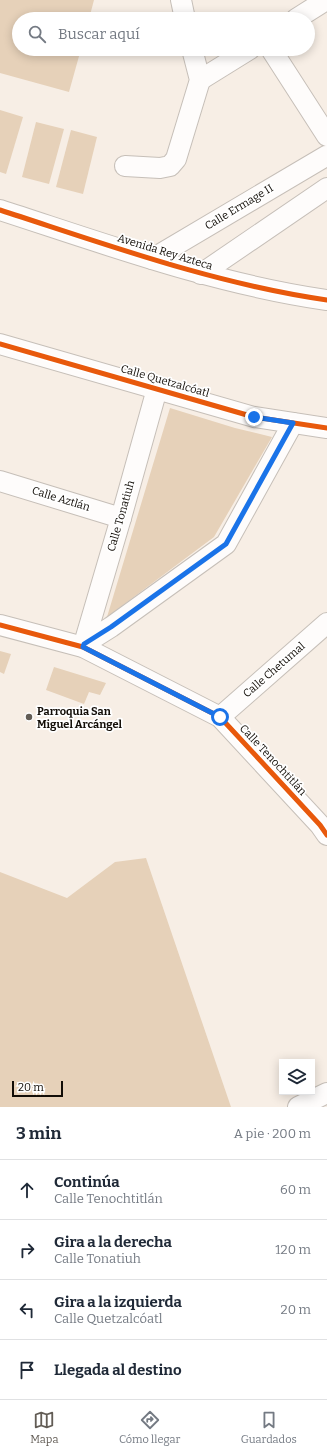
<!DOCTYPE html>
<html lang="es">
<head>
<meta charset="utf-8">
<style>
	body { margin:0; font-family:Bitter,serif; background:#f2f2f3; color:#1f2937 }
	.controls { position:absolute; right:12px; bottom:12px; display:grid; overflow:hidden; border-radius:0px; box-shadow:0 2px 10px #0003 }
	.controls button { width:36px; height:36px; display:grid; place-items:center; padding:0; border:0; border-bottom:1px solid #e0e1e3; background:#fff; color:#1f2937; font:20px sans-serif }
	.scale { position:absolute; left:12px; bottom:10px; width:51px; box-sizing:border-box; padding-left:4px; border:2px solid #120d07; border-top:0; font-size:11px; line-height:14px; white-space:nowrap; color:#120d07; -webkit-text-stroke:3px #fff; paint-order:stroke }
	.stop { position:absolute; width:12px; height:12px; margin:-9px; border:3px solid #1a73e8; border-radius:50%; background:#fff }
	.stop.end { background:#1a73e8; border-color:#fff; box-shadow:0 1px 4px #0008 }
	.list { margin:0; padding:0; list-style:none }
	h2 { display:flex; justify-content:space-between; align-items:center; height:52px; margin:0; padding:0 16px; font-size:17px }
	h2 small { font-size:13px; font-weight:400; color:#747a83 }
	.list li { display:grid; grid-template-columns:26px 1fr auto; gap:12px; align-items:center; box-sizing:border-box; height:60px; padding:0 16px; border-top:1px solid #e0e1e3 }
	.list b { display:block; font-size:15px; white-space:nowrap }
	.list p { margin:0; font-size:13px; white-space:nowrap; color:#747a83 }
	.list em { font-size:13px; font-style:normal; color:#747a83 }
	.icon { flex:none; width:22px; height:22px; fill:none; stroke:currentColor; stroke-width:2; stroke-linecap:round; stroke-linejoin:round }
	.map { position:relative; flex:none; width:327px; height:1107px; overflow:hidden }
	.search { position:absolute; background:#fff; box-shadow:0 2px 10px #0003; left:12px; right:12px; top:12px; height:44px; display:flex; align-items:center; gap:10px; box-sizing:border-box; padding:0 14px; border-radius:22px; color:#747a83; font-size:15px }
	.sheet { height:292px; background:#fff }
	nav { display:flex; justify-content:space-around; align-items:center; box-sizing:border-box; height:56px; border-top:1px solid #e0e1e3; background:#fff; font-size:11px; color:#747a83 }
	nav a { display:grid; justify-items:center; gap:2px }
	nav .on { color:#625c55 }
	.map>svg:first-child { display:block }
	.green { fill:#e6d1b9 }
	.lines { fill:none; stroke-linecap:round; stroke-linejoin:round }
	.minor-casing { stroke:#c6bfb8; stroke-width:22 }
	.minor { stroke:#fefcfb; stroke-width:20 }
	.cycleway-casing { stroke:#fff; stroke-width:8 }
	.cycleway { stroke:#e8590c; stroke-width:5 }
	.route { stroke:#1a73e8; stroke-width:5 }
	.poi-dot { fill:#625c55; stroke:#fff; stroke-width:1.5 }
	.labels { text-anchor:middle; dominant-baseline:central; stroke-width:3.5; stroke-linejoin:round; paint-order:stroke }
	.street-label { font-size:11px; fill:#120d07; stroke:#fff }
	.poi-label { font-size:11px; font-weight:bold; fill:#120d07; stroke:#fff; text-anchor:start }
</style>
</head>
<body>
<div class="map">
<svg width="327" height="1107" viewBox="0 0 327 1107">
	<rect width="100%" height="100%" fill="#f7eee5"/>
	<g class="green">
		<path d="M0,0H94L89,19H19V49H81L69,92L0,73Z"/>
		<path d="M0,110L23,117L6,174L0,172Z"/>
		<path d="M36,122L64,129L49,184L22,177Z"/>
		<path d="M71,130L97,137L83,194L56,187Z"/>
		<path d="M170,408L235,428L272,437L214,537L107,617Z"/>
		<path d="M0,651L11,654L4,674L0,672Z"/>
		<path d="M54,667L106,683L100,695L89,692L84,704L46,690Z"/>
		<path d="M146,858L231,1107H0V872L67,898L115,862Z"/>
	</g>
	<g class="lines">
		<defs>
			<g id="minor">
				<path d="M181,0L185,19"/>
				<path d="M296,19L326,0"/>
				<path d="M271,49L327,136"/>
				<path d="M200,80L250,49"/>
				<path d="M125,166L160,168L170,166L176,159L200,80L192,49"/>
				<path d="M0,210C108,245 215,284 327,300"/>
				<path d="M152,259L326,156"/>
				<path d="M201,274L327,188"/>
				<path d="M0,344L254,417L327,428"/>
				<path d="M0,481L121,518"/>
				<path d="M0,625L83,647L220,717L320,825L327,835"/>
				<path d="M84,644L111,627L226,544L293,423"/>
				<path d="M83,647L121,518L157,389"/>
				<path d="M220,717L327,623"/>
				<path d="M298,1107L327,1093"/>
			</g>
		</defs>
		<use href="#minor" class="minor-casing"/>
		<use href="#minor" class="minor"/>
		<defs>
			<g id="cycleway">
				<path d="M0,210C108,245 215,284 327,300"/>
				<path d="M0,344L254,417L327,428"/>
				<path d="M0,625L83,647L220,717L320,825L327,835"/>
			</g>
		</defs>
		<use href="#cycleway" class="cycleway-casing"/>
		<use href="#cycleway" class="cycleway"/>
	</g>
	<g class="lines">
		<path class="route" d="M220,717L83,647L84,644L111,627L226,544L293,423L254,417"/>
	</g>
	<circle class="poi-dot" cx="29" cy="717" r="4"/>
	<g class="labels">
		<g class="street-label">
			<text transform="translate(239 207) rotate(-31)">Calle Ermage II</text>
			<text transform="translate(165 252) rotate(17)">Avenida Rey Azteca</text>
			<text transform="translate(165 381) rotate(16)">Calle Quetzalcóatl</text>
			<text transform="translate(61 499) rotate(17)">Calle Aztlán</text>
			<text transform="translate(121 516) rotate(-74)">Calle Tonatiuh</text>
			<text transform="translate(274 670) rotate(-41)">Calle Chetumal</text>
			<text transform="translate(273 760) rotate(47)">Calle Tenochtitlán</text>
		</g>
		<g class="poi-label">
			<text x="37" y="711">Parroquia San<tspan x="37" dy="13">Miguel Arcángel</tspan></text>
		</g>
	</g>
</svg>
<div class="controls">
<button><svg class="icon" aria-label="layers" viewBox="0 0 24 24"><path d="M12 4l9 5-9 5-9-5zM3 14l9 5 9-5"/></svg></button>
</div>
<div class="scale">20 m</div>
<div class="stop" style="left:220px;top:717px"></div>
<div class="stop end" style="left:254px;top:417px"></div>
<div class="search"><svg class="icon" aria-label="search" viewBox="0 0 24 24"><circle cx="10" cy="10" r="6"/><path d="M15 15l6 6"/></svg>Buscar aquí</div>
</div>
<section class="sheet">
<h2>3 min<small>A pie · 200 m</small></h2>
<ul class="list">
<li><svg class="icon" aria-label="ahead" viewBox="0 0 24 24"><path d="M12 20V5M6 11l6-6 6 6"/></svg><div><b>Continúa</b><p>Calle Tenochtitlán</p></div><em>60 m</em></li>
<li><svg class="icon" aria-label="right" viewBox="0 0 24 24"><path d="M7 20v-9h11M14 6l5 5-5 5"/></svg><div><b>Gira a la derecha</b><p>Calle Tonatiuh</p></div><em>120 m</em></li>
<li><svg class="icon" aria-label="left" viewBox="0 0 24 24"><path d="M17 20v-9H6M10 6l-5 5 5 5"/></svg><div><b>Gira a la izquierda</b><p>Calle Quetzalcóatl</p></div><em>20 m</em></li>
<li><svg class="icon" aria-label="arrive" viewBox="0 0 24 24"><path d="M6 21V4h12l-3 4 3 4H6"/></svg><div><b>Llegada al destino</b></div></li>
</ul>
</section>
<nav>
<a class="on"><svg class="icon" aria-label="map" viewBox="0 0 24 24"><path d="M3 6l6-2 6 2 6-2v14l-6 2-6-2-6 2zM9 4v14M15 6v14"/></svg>Mapa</a>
<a><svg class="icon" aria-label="directions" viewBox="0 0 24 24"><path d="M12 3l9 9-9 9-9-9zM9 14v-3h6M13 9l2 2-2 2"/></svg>Cómo llegar</a>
<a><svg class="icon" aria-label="saved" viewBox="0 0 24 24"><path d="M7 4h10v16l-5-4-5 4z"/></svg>Guardados</a>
</nav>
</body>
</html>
